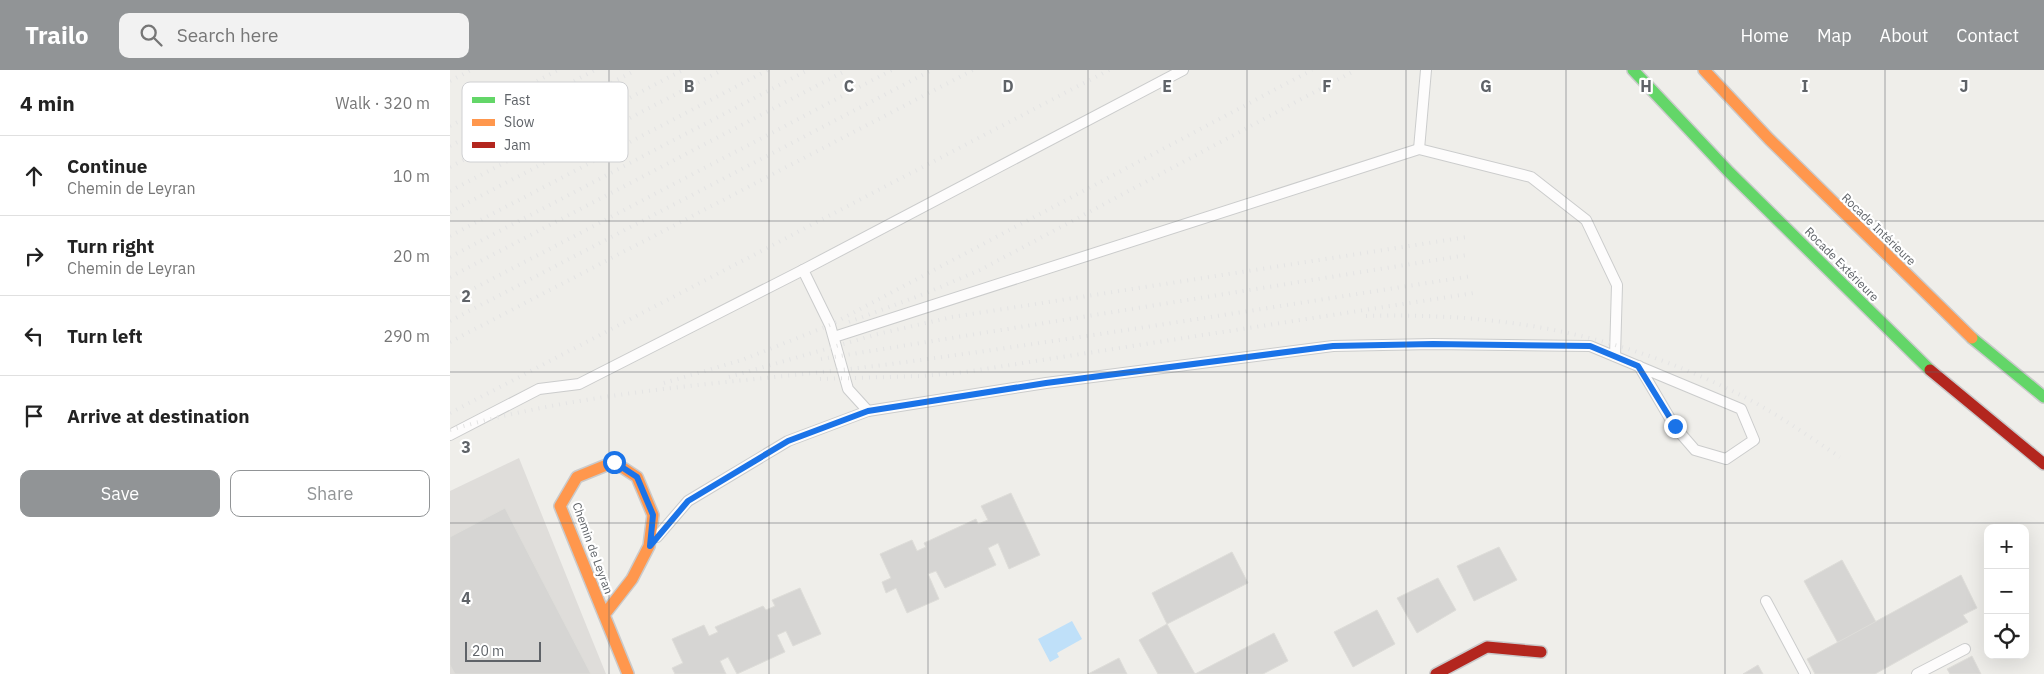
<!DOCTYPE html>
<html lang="en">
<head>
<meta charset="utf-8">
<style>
	body { margin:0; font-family:"IBM Plex Sans",sans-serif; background:#f2f2f2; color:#222 }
	.controls { position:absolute; right:15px; bottom:15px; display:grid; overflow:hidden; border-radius:10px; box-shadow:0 5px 20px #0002 }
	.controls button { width:45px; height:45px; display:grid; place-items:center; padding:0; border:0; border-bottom:1px solid #e0e0e0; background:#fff; color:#222; font:25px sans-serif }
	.scale { position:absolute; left:15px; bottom:12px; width:76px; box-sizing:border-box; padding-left:5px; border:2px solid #5f6368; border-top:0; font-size:14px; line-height:18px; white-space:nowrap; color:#5f6368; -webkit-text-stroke:4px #fff; paint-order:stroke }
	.stop { position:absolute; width:15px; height:15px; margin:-11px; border:4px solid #1a73e8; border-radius:50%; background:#fff }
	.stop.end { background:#1a73e8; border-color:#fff; box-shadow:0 1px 5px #0008 }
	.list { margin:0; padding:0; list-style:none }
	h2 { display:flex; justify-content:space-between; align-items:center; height:65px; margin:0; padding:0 20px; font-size:21px }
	h2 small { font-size:16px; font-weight:400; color:#767676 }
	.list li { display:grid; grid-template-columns:32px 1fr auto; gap:15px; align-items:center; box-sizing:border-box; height:80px; padding:0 20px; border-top:1px solid #e0e0e0 }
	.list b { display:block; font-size:19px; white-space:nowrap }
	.list p { margin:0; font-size:16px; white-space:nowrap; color:#767676 }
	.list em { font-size:16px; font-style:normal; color:#767676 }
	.actions { display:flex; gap:10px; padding:15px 20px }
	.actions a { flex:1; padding:11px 0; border:1px solid #919496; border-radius:10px; text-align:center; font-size:18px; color:#919496 }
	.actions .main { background:#919496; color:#fff }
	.icon { flex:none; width:28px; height:28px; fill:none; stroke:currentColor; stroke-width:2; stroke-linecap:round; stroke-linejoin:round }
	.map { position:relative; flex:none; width:1594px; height:604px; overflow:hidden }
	header { display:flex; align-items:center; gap:30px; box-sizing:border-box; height:70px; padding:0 25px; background:#919496; color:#fff }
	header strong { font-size:24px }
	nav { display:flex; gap:28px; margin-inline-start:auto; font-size:18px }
	.search { width:350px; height:45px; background:#f2f2f2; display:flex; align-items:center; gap:12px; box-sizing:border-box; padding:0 18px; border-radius:10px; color:#767676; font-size:19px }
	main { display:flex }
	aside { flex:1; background:#fff }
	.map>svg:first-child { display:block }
	.industrial { fill:#dfddda }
	.water { fill:#bfe0f9 }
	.building { fill:#d6d5d3; stroke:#deddd9 }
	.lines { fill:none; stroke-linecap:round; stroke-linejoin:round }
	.lane-casing { stroke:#cbcccc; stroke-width:12 }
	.fast-casing { stroke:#cacacb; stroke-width:14 }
	.slow-casing { stroke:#cacacb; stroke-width:14 }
	.jam-casing { stroke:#cacacb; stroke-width:14 }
	.lane { stroke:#fdfcfc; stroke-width:10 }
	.fast { stroke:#63d668; stroke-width:11 }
	.slow { stroke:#ff974d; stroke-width:11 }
	.jam { stroke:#b3261e; stroke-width:11 }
	.rail { stroke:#e4e4e4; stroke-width:4; stroke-dasharray:1 6; stroke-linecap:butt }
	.route { stroke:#1a73e8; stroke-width:6 }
	.grid { fill:none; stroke:#5f6368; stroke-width:1; stroke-opacity:0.55 }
	.labels { text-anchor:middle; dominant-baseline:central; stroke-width:4.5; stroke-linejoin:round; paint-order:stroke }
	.street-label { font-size:12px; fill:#5f6368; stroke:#fff }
	.key { fill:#fff; stroke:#cfd0d2; stroke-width:1 }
	.key-label { font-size:14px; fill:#5f6368 }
	.grid-label { font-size:16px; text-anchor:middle; font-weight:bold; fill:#5f6368; stroke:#fff; stroke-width:4.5; stroke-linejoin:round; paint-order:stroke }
</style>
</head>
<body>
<header>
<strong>Trailo</strong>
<div class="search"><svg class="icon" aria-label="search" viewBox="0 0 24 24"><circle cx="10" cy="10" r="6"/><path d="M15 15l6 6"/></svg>Search here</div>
<nav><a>Home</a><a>Map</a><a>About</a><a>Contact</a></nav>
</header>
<main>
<aside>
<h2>4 min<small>Walk · 320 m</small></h2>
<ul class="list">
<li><svg class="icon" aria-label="ahead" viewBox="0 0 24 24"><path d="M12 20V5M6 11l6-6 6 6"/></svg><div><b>Continue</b><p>Chemin de Leyran</p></div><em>10 m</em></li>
<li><svg class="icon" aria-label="right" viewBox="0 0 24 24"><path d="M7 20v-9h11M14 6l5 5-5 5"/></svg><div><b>Turn right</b><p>Chemin de Leyran</p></div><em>20 m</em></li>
<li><svg class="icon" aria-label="left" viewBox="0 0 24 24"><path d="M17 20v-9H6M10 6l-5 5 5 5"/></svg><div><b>Turn left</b></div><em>290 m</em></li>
<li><svg class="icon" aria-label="arrive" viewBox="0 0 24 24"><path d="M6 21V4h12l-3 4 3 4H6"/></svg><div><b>Arrive at destination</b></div></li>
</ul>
<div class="actions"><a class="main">Save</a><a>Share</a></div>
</aside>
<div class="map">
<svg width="1594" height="604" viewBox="0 0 1594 604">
	<rect width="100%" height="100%" fill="#efeeea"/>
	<path class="industrial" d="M69,388L143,572L156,604H0V421Z"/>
	<path class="water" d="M622,551L632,569L607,583L609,587L600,592L588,569Z"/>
	<g class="building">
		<path d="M561,423L590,485L559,499L548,473L538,478L546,495L495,518L486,501L478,504L489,529L457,543L446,518L436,523L432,512L441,508L430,484L462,470L467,481L476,477L474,473L526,449L528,454L538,450L531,436Z"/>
		<path d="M55,438L91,508L141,604H5L0,595V467Z"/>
		<path d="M1049,477L1067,510L1024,531L1007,496Z"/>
		<path d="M782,482L798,513L717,554L702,523Z"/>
		<path d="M1392,490L1426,552L1388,573L1354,511Z"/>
		<path d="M1511,505L1527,538L1513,545L1518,552L1425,604H1365L1357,589Z"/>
		<path d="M988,508L1006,540L967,563L947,528Z"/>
		<path d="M350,518L371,564L343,576L336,561L327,565L335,582L287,604L278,587L270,591L276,604H225L222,598L233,593L222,569L254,555L259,566L268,562L265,557L313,536L316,540L325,536L322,530Z"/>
		<path d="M927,540L945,574L903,597L884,562Z"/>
		<path d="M717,554L745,604H708L689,570Z"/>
		<path d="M824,563L838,591L813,604H745Z"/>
		<path d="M1522,586L1531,604H1500L1497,599Z"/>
		<path d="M669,588L677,604H638Z"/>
		<path d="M1308,595L1313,604H1293Z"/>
	</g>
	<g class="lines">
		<defs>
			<g id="lane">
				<path d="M969,79L976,0"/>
				<path d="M353,200L380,255L398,319L418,341"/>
				<path d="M384,267L969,79L1081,107L1136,150L1167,215L1165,286"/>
				<path d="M0,365L89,319L129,314L353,200L733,0"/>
				<path d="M207,467L238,431L338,371L418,341L596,313L883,276L983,274L1140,276L1291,339L1304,370L1276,389L1245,380L1225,357L1189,296"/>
				<path d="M1316,531L1355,604"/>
				<path d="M1467,604L1515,579"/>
			</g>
			<g id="fast">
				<path d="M1183,0L1279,102L1480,300"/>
				<path d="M1522,268L1594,327"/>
			</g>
			<g id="slow">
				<path d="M1254,0L1319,69L1522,268"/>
				<path d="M154,545L182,509L199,476L203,445L187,407L164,392L127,407L110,436L178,604"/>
			</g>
			<g id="jam">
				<path d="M1480,300L1594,394"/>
				<path d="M986,604L1037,577L1091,582"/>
			</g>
		</defs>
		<use href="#lane" class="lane-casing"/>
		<use href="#fast" class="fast-casing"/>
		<use href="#slow" class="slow-casing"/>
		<use href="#jam" class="jam-casing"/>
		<use href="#lane" class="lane"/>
		<use href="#fast" class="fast"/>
		<use href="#slow" class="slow"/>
		<use href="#jam" class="jam"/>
		<g class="rail">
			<path d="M0,11L21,0"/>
			<path d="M0,56L108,0"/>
			<path d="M0,76L145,0"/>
			<path d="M0,97L186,0"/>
			<path d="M0,121L233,0"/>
			<path d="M0,142L272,0"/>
			<path d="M0,166L318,0"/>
			<path d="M0,187L358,0"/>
			<path d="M0,207L397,0"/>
			<path d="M0,231L442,0"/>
			<path d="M916,246C1056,242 1176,265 1300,330C1332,347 1361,368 1390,387"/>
			<path d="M0,251L482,0"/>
			<path d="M399,252L474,224L530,200L906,0"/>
			<path d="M0,272L523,0"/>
			<path d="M371,289L1017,185"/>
			<path d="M279,307L428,264L502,247L1017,167"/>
			<path d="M370,309L473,306L515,302L1024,223"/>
			<path d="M214,313L292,290L380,255L862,0"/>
			<path d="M0,343L659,0"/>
			<path d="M0,360C143,318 294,313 441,294C635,268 828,236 1022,206"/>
		</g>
	</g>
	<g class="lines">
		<path class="route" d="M164,392L187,407L203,445L200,476L238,431L338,371L418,341L596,313L883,276L983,274L1140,276L1188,296L1225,356"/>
	</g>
	<path class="grid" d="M159,0V604M319,0V604M478,0V604M638,0V604M797,0V604M956,0V604M1116,0V604M1275,0V604M1435,0V604M0,151H1594M0,302H1594M0,453H1594"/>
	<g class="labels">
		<g class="street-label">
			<text transform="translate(1429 159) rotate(44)">Rocade Intérieure</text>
			<text transform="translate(1392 194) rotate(45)">Rocade Extérieure</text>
			<text transform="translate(143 478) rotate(70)">Chemin de Leyran</text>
		</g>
	</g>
	<rect x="12" y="12" width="166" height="80" rx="8" class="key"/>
	<rect x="22" y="27" width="23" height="6" fill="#63d668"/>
	<rect x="22" y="49" width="23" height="7" fill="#ff974d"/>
	<rect x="22" y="72" width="23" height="6" fill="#b3261e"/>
	<g class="key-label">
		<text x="54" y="35">Fast</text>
		<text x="54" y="57">Slow</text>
		<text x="54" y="80">Jam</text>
	</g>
	<g class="grid-label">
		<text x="239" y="22">B</text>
		<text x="399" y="22">C</text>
		<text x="558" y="22">D</text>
		<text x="717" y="22">E</text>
		<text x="877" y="22">F</text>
		<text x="1036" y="22">G</text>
		<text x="1196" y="22">H</text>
		<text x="1355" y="22">I</text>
		<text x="1514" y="22">J</text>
		<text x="16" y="232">2</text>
		<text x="16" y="383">3</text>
		<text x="16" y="534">4</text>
	</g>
</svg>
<div class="controls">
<button>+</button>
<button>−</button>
<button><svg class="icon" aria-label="locate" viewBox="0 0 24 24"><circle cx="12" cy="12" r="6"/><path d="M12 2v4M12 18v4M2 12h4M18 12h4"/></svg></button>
</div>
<div class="scale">20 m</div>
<div class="stop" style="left:164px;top:392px"></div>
<div class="stop end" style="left:1225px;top:356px"></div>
</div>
</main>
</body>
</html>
